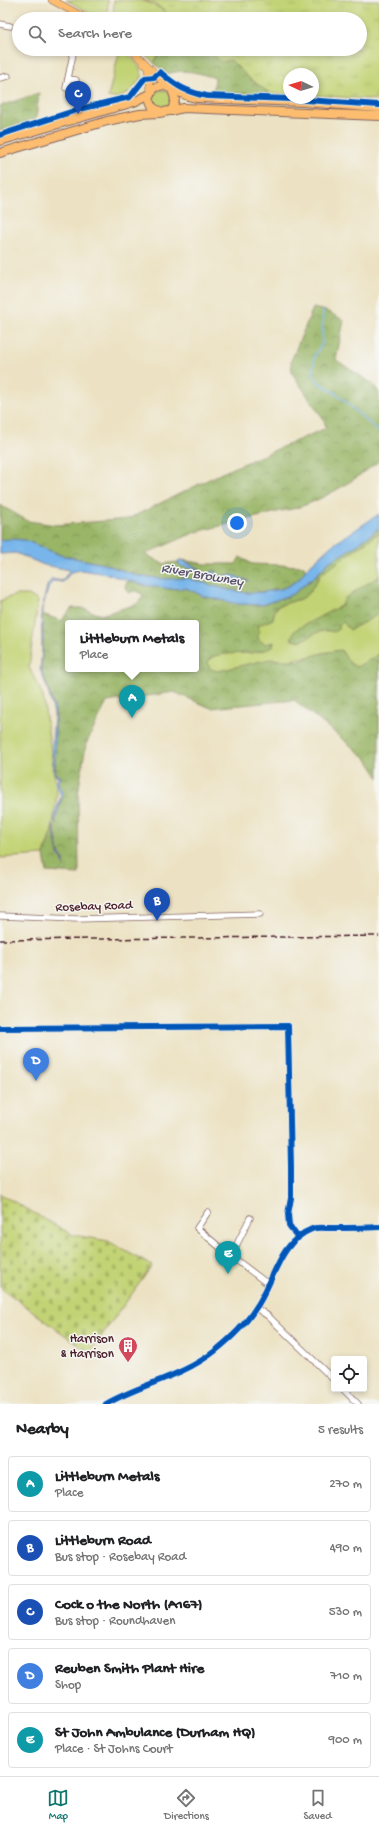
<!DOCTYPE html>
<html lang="en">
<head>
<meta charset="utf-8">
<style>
	body { margin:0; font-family:"Gochi Hand",sans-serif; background:#f2f2f2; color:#202124 }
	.controls { position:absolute; right:12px; bottom:12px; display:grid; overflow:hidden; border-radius:4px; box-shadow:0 2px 6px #0003 }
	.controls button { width:36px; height:36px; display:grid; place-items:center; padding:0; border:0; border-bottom:1px solid #e0e0e0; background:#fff; color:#202124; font:20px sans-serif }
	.compass { position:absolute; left:283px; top:68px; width:36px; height:36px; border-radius:50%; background:#fff; box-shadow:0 2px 6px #0003; rotate:274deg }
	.you { position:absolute; left:237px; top:523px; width:14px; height:14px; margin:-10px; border:3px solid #fff; border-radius:50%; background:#1a73e8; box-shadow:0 0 0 6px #1a73e833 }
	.badge { display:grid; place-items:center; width:26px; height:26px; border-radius:50%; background:#0f766e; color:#fff; font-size:13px; font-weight:700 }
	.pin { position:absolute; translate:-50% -33px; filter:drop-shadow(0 1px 2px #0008) }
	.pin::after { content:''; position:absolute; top:21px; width:14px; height:12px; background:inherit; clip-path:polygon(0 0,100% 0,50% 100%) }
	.popup { position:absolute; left:65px; top:620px; width:134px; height:52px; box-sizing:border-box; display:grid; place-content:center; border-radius:4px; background:#fff; filter:drop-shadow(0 1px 3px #0005); font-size:13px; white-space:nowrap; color:#757577 }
	.popup b { font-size:15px; color:#202124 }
	.popup::after { content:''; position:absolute; left:50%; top:100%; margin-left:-8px; border:8px solid transparent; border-top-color:#fff }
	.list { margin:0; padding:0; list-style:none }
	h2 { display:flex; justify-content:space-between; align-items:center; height:52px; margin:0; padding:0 16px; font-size:17px }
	h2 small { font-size:13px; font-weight:400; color:#757577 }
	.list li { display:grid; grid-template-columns:26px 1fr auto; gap:12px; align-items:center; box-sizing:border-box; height:56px; margin:0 8px 8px; padding:0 8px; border:1px solid #e0e0e0; border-radius:4px }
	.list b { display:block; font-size:15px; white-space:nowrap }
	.list p { margin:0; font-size:13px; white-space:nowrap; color:#757577 }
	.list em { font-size:13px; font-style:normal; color:#757577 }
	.icon { flex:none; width:22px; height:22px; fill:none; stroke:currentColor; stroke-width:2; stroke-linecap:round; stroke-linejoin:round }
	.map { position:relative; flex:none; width:379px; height:1404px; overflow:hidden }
	.search { position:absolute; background:#fff; box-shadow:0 2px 6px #0003; left:12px; right:12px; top:12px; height:44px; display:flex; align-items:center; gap:10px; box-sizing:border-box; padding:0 14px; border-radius:22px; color:#757577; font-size:15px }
	.sheet { height:372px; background:#fff }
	nav { display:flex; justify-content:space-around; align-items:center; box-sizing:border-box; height:56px; border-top:1px solid #e0e0e0; background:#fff; font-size:11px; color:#757577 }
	nav a { display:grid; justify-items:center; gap:2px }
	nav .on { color:#0f766e }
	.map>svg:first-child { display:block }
	.grass { fill:#c2d375; stroke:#867950 }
	.forest { fill:url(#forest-crowns); stroke:#726a48; fill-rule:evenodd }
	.cemetery { fill:url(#cemetery-stones); stroke:#867950 }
	.park { fill:url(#park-tufts); stroke:#867950 }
	.water { fill:#77b5ea; stroke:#606a8a }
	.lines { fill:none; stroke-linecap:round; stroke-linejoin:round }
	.stream { stroke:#77b5ea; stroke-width:1.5 }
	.minor-casing { stroke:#836360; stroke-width:7 }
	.major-casing { stroke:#836360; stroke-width:8 }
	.highway-casing { stroke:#836360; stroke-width:10 }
	.minor { stroke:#fff; stroke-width:5.5 }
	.major { stroke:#fcbd6f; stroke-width:7 }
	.highway { stroke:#fcbd6f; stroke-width:8 }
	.rail { stroke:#4a1f2b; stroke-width:1.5; stroke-dasharray:6 3; stroke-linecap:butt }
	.cycleway-casing { stroke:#f6f6f2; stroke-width:8 }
	.cycleway { stroke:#0057b8; stroke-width:6 }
	.labels { text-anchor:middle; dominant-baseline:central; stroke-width:3; stroke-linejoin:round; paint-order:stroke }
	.street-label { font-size:13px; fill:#4a1f2b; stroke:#f6f6f2 }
	.poi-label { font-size:13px; fill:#4a1f2b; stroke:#f6f6f2; text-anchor:end }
	.water-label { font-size:14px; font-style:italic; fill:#5a546e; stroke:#f6f6f2 }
</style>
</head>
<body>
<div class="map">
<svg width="379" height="1404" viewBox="0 0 379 1404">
	<defs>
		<pattern id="forest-crowns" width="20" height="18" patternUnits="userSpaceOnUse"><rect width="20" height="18" fill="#99b566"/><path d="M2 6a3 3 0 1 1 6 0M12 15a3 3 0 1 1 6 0" fill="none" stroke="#7f9354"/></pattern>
		<pattern id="cemetery-stones" width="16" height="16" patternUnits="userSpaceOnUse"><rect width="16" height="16" fill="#c2d375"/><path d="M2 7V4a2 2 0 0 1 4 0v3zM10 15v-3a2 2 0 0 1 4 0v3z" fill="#a8b565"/></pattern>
		<pattern id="park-tufts" width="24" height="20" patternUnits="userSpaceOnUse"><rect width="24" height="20" fill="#c2d375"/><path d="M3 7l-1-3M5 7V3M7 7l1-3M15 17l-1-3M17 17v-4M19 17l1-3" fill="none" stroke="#a8b565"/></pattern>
	</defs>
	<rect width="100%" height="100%" fill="#f6f6f2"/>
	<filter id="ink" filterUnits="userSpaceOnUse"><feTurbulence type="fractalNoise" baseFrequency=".025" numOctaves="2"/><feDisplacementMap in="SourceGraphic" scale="8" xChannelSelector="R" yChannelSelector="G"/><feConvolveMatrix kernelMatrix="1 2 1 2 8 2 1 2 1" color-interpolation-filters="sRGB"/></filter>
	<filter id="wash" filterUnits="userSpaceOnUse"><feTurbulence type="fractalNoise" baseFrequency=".012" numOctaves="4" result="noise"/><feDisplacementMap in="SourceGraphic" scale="16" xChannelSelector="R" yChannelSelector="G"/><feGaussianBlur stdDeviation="0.9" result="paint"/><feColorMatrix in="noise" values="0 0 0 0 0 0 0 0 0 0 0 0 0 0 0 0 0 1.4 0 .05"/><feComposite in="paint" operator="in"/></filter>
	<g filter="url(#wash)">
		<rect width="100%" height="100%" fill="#ece2c3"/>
		<g class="grass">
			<path d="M66,0H108L107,18L101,19Z"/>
			<path d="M114,0C144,0 151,0 174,19H113Z"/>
			<path d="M120,49C128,52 143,67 142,77C134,88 123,102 108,97Z"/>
			<path d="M139,49H161L154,63Z"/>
			<circle cx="162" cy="99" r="9"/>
			<path d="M379,532V690L345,659L307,657L207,675V655L243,641L282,603L314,577Z"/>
			<path d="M15,595H29L38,601L29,667L43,696L57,794L52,829L44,855L0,858V601Z"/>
		</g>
		<g class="forest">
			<path d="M161,49H208L213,53L231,60L249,78L271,94L213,93L215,78C200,73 183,68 167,74L154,63Z"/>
			<path d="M39,93L36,119L0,131V106Z"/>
			<path d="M313,308L326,311L344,320L336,360L373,384L379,393V461C355,480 312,508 281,511L196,532L145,554L163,564L178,562L179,564L201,569L182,560L205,564H236L240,557L252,564L304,566L306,569L299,579L290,585L281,589L263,592L247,593L219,588L186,578L166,579L139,576L104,564L60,555L25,540L12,539L0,540V505L28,521L56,525L128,519L222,473L326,428L324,420L292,373L291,361ZM214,572L220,577L227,575L246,582L224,579L210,574Z"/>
			<path d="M379,528V533L321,574L310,592L303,598L278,606L275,609L273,619L259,625L258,639L265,644L274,642L273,647C266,650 259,652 251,653C243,654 213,652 209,660C207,663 209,666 210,669L218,671L270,659L298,661L322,653L341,650C346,657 348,664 357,667L379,654V778L366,758L294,700L211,708L174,692L107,702L86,744L78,794L79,874L47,872L44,855L53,827L58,856L62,858L64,866V860L59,853L54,826L63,793L58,783L61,776L56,775L55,771L54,737L56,719L55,710L41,669L43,640L42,614L62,621L66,614L72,608H82L101,615L137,604L143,596L141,593L135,591L128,593L125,587L127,581L170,589L186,588L204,596L238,604L262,605L293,594L315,577L329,562L357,545ZM68,623H196V669H68Z"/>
			<path d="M379,576V614L350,630L343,622L340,624L338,629L334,632C313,626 309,645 292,640V636L295,630L342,605L345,598Z"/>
		</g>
		<path class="cemetery" d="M0,1194L73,1235L108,1241L152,1266L89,1353L0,1287Z"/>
		<path class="park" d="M143,0H379V100L313,95V74H289V95L271,94L249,78L231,60L221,62L208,49H360V19H174L155,4Z"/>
		<g class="water">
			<path d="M379,514V528L357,545L329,562L314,577L293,594L262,605L238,604L203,596L186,588L170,589L143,585L107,574L81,570L71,572L63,582L53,581L49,586L42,610L43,640L41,669L55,710V771L56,775L61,777L58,783L63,793L54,826L59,853L64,860V866L62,858L59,856C54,830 51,821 61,796L56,783L58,778L54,774L52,745L54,714L47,687L40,670L42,650L41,612L47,586L52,579L62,581L70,570L44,565L16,553L0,554V540L12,539L25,540L60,555L104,564L139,576L166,579L186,578L229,590L247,593L263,592L281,589L290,585L299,579L306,569L331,546Z"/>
			<path d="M179,560H182L203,571L181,566L179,564L178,562Z"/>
			<path d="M214,571L220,576L232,575L249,581L224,579L210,574L211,572Z"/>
		</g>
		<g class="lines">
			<path class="stream" d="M323,310L322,344L314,357L313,373L318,382L337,394L379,432"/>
		</g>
	</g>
	<g filter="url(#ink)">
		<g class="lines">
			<defs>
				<g id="minor">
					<path d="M0,24L10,26"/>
					<path d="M0,78L8,76"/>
					<path d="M68,79L76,80"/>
					<path d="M66,88L74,49"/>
					<path d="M0,916L78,919L260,914"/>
					<path d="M0,1028L288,1026L291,1167V1198L288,1214L289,1225L298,1238"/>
					<path d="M208,1212L197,1228L223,1250L268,1284"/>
					<path d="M231,1256L250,1218"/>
					<path d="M256,1308L268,1316L334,1380"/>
					<path d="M343,1389L358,1404"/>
					<path d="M106,1404C141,1384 182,1377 215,1351C230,1339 245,1325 255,1309C274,1283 278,1242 312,1229C317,1227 325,1228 330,1228C346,1228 363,1228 379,1227"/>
				</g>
				<g id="major">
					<path d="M52,0L87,19"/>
					<path d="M131,49L167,86"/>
					<path d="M148,68L151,91"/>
				</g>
				<g id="highway">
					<path d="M172,111L175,99L172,89"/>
					<path d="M162,112L153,108L149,98L154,88L163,85L188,96L197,98L303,102L379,108"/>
					<path d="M0,141L134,102L150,94"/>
					<path d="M0,153L107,121L140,114L159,113L184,108L379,116"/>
				</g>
			</defs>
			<use href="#minor" class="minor-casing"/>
			<use href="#major" class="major-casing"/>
			<use href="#highway" class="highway-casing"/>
			<use href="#minor" class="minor"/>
			<use href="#major" class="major"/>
			<use href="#highway" class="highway"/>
			<path class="rail" d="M0,940L379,936"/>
			<defs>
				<g id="cycleway">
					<path d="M0,135L80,109L130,97L145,78L154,77L160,72C176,86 186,92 207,96L291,99L379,105"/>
					<path d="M0,1028L288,1026L291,1167V1198L288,1214L289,1225L298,1238"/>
					<path d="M106,1404C141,1384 182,1377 215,1351C230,1339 245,1325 255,1309C274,1283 278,1242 312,1229C317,1227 325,1228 330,1228C346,1228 363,1228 379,1227"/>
				</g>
			</defs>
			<use href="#cycleway" class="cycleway-casing"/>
			<use href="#cycleway" class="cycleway"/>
		</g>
	</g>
	<defs>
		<symbol id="building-pin" viewBox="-11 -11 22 30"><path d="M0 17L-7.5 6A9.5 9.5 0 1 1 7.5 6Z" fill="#d1495b" stroke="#f6f6f2"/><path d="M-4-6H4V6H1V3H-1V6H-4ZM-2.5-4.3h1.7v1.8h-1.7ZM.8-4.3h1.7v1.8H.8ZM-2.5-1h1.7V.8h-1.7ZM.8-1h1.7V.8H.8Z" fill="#fff"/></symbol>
	</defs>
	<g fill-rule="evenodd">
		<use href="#building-pin" x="117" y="1335" width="22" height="30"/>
	</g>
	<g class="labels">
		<g class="street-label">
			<text transform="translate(94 907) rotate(-2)">Rosebay Road</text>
		</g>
		<g class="poi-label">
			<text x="114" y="1339">Harrison<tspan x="114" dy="15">&amp; Harrison</tspan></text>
		</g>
		<g class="water-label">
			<text transform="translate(202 576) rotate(10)">River Browney</text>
		</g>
	</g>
</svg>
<div class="controls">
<button><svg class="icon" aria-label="locate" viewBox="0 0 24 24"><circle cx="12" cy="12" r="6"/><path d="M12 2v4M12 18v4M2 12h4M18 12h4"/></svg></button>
</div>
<svg class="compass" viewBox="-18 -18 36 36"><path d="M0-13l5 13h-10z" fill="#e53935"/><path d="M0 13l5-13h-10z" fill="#757577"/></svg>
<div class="you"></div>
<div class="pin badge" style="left:132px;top:718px;background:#0f9aa8">A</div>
<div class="popup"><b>Littleburn Metals</b>Place</div>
<div class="pin badge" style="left:157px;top:921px;background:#1a4fb4">B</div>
<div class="pin badge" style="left:78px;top:114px;background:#1a4fb4">C</div>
<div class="pin badge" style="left:36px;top:1081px;background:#3f7fe0">D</div>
<div class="pin badge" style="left:228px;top:1274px;background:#0f9aa8">E</div>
<div class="search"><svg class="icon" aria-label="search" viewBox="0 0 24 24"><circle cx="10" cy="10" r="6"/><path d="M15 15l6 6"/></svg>Search here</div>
</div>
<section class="sheet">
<h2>Nearby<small>5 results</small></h2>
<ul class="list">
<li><span class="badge" style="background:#0f9aa8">A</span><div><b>Littleburn Metals</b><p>Place</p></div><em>270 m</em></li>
<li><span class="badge" style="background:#1a4fb4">B</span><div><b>Littleburn Road</b><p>Bus stop · Rosebay Road</p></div><em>490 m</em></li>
<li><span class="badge" style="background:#1a4fb4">C</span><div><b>Cock o the North (A167)</b><p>Bus stop · Roundhaven</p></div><em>530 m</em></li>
<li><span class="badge" style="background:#3f7fe0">D</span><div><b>Reuben Smith Plant Hire</b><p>Shop</p></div><em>710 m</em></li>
<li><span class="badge" style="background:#0f9aa8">E</span><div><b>St John Ambulance (Durham HQ)</b><p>Place · St Johns Court</p></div><em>900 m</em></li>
</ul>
</section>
<nav>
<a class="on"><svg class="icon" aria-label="map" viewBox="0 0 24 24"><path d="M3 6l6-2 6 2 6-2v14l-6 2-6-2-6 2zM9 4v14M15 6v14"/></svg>Map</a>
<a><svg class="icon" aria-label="directions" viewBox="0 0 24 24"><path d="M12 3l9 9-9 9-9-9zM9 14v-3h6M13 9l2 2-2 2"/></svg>Directions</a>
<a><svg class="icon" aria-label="saved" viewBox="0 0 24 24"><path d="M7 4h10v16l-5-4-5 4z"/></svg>Saved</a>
</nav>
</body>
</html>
